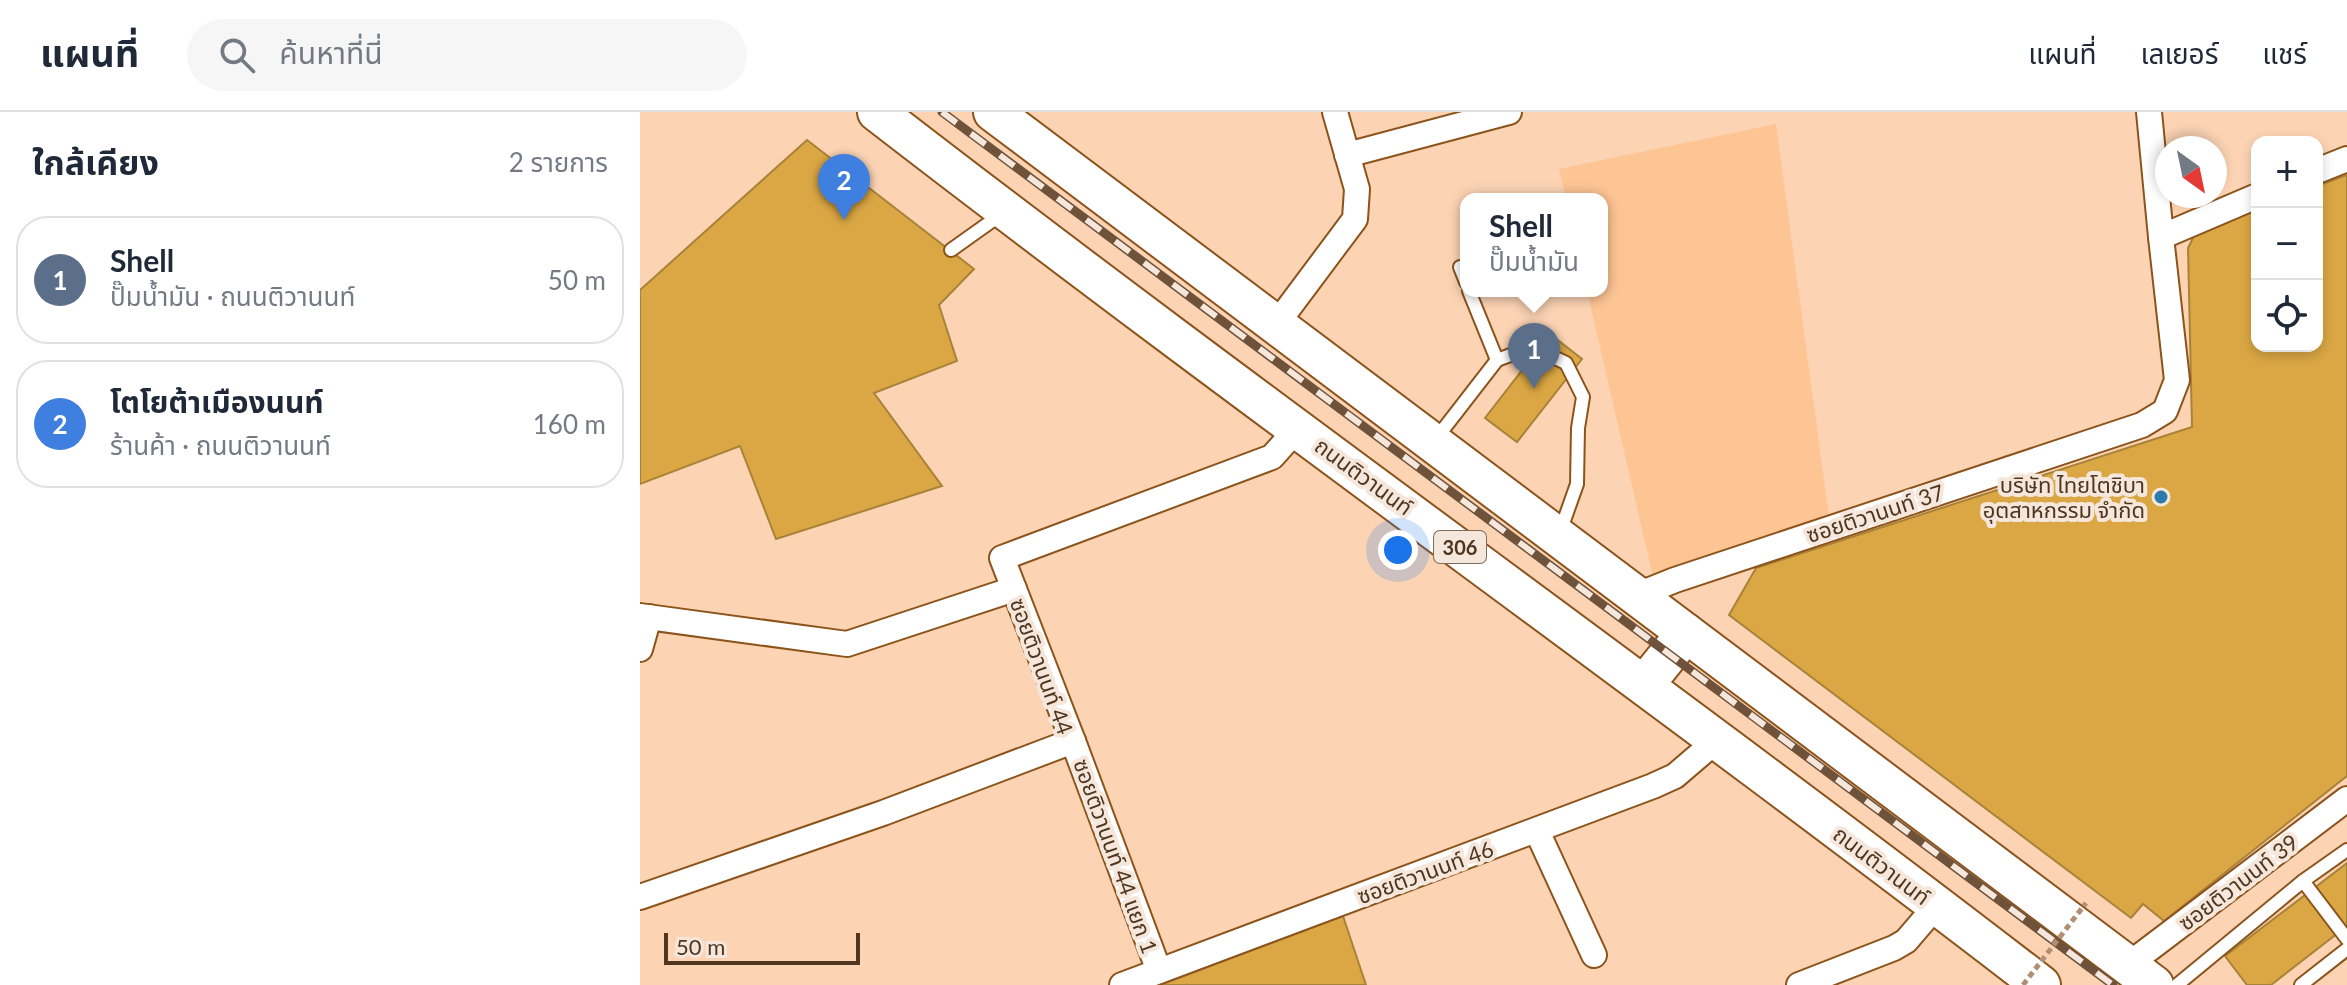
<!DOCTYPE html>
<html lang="th">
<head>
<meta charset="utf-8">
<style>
	body { margin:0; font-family:Lato,"Noto Sans Thai",sans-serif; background:#f6f6f7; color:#1f2937 }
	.controls { position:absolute; right:24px; top:24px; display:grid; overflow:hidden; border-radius:16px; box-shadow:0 4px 12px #0003 }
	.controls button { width:72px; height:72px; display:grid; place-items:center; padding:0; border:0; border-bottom:2px solid #e0e1e3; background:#fff; color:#1f2937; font:40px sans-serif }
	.compass { position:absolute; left:1515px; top:24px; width:72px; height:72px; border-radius:50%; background:#fff; box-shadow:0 4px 12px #0003; rotate:147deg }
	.scale { position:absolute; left:24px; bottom:20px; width:196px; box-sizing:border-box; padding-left:8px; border:4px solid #50361f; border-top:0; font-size:22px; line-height:28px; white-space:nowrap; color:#50361f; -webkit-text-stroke:6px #f5e7dc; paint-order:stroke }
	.you { position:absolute; left:758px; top:438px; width:28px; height:28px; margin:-20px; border:6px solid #fff; border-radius:50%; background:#1a73e8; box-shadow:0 0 0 12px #1a73e833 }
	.badge { display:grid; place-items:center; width:52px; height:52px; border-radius:50%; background:#0f766e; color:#fff; font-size:26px; font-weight:700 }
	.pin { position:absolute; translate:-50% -66px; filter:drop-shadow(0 2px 4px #0008) }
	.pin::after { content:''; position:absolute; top:42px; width:28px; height:24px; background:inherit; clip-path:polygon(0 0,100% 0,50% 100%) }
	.popup { position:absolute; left:820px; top:81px; width:148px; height:104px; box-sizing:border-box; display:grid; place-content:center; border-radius:16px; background:#fff; filter:drop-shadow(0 2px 6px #0005); font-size:26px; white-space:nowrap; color:#747a83 }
	.popup b { font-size:30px; color:#1f2937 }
	.popup::after { content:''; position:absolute; left:50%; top:100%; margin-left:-16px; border:16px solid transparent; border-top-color:#fff }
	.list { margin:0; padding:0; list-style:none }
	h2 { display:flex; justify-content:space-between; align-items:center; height:104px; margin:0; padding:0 32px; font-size:34px }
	h2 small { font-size:26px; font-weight:400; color:#747a83 }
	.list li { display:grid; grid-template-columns:52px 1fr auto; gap:24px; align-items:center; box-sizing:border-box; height:128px; margin:0 16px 16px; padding:0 16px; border:2px solid #e0e1e3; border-radius:32px }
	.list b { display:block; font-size:30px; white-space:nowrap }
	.list p { margin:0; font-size:26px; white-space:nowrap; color:#747a83 }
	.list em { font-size:26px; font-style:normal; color:#747a83 }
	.icon { flex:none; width:44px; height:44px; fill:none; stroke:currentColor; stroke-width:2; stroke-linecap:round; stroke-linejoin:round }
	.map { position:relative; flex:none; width:1707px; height:873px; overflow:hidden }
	header { display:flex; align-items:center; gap:48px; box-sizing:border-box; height:112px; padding:0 40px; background:#fff; border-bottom:2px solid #e0e1e3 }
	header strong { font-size:38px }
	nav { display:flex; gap:44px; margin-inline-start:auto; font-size:28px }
	.search { width:560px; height:72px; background:#f6f6f7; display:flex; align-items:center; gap:20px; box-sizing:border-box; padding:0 28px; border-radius:44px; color:#747a83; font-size:30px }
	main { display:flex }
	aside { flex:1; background:#fff }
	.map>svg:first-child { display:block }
	.built { fill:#fdc494 }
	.building { fill:#dba744; stroke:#a88238; stroke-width:2 }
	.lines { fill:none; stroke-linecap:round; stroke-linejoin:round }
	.lane-casing { stroke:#8c531a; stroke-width:16 }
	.street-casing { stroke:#8c531a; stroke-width:28 }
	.primary-casing { stroke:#8c531a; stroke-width:42 }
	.lane { stroke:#fff; stroke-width:12 }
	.street { stroke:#fff; stroke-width:24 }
	.primary { stroke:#fff; stroke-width:38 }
	.rail-casing { stroke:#6f523a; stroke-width:9 }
	.rail { stroke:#f5e7dc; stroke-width:6; stroke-dasharray:18; stroke-linecap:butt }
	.path-bridge { stroke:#b18f73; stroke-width:5; stroke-dasharray:6 4; stroke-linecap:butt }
	.poi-dot { fill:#2d7bad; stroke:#f5e7dc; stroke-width:3 }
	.labels { text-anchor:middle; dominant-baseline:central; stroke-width:8; stroke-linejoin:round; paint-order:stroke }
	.shield { fill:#f5e7dc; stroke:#826b58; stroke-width:2 }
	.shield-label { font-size:20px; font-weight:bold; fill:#50361f }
	.street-label { font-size:22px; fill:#50361f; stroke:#f5e7dc }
	.poi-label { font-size:22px; fill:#50361f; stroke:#f5e7dc; text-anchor:end }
</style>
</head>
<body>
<header>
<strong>แผนที่</strong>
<div class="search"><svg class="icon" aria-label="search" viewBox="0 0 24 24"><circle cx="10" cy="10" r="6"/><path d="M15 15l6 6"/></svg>ค้นหาที่นี่</div>
<nav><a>แผนที่</a><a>เลเยอร์</a><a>แชร์</a></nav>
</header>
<main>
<aside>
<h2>ใกล้เคียง<small>2 รายการ</small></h2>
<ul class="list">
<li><span class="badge" style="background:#5c6f8a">1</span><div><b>Shell</b><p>ปั๊มน้ำมัน · ถนนติวานนท์</p></div><em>50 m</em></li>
<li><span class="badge" style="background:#3f7fe0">2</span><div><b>โตโยต้าเมืองนนท์</b><p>ร้านค้า · ถนนติวานนท์</p></div><em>160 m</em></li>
</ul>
</aside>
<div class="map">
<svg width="1707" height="873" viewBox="0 0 1707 873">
	<rect width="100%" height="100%" fill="#fcd4b4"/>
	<path class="built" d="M1136,12L1189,405L1013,465L947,179H962V87H926L919,57Z"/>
	<g class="building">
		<path d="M167,28L334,157L299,193L317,249L234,281L302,374L136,427L100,334L0,372V178Z"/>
		<path d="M1707,63V664L1524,809L1503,792L1491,806L1089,503L1116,456L1552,315L1548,136L1556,120L1617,97V234H1677V74Z"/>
		<path d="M910,222L942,247L877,330L845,306Z"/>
		<path d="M1707,751V814L1631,873H1607L1585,844Z"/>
		<path d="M703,804L726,873H520Z"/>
	</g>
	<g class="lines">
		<defs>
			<g id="lane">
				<path d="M311,138L363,101"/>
				<path d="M820,155L826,170"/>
				<path d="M829,179L857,248"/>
				<path d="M795,328L857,248L892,235L926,251L943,285L938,316L937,372L920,420"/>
				<path d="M1663,769L1707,827"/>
				<path d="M1537,873L1663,769L1707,738"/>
				<path d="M1661,873L1707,837"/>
			</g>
			<g id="street">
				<path d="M1509,0L1521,125"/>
				<path d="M707,43L869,0"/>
				<path d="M1677,59L1707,47"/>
				<path d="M635,214L715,107L717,77L695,0"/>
				<path d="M995,484L1035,468L1502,313L1525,299L1537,268L1521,125L1617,84"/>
				<path d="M0,504L207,532L374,477"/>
				<path d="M0,537L9,505"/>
				<path d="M433,629L519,859"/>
				<path d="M897,719L954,843"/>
				<path d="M0,785L243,701L433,629L362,446L632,345L658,316"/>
				<path d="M1488,853L1707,687"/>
				<path d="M482,873L1013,674L1035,664L1077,628"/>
				<path d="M1159,873L1254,836L1266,829L1296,794"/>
			</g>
			<g id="primary">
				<path d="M237,0C621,297 1017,577 1401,873"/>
				<path d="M353,0L1514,873"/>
				<path d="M1005,572L1046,521"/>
			</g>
		</defs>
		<use href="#lane" class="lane-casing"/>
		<use href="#street" class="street-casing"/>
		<use href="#primary" class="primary-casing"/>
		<use href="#lane" class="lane"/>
		<use href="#street" class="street"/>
		<use href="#primary" class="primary"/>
		<defs>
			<path id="rail" d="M302,0L1473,873"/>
		</defs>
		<use href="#rail" class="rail-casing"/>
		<use href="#rail" class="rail"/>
		<path class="path-bridge" d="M1383,873L1446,791"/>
	</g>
	<circle class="poi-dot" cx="1521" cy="385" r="8"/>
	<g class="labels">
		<rect class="shield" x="794" y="419" width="52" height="32" rx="6"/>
		<g class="shield-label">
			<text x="820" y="435">306</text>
		</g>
		<g class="street-label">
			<text transform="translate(724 364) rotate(36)">ถนนติวานนท์</text>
			<text transform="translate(1235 401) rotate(-18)">ซอยติวานนท์ 37</text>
			<text transform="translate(402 554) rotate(70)">ซอยติวานนท์ 44</text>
			<text transform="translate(476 744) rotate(70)">ซอยติวานนท์ 44 แยก 1</text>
			<text transform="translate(1242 753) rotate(37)">ถนนติวานนท์</text>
			<text transform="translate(785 760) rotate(-20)">ซอยติวานนท์ 46</text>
			<text transform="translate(1598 770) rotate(-37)">ซอยติวานนท์ 39</text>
		</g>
		<g class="poi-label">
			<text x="1505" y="372">บริษัท ไทยโตชิบา<tspan x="1505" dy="25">อุตสาหกรรม จำกัด</tspan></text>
		</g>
	</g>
</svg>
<div class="controls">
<button>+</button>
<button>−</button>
<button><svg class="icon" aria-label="locate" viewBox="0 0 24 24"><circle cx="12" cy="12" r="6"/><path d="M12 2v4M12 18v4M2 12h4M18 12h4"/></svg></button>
</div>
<svg class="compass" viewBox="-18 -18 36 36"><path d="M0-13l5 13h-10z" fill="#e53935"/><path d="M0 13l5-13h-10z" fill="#747a83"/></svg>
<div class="scale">50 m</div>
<div class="you"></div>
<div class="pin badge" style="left:894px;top:277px;background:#5c6f8a">1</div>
<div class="popup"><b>Shell</b>ปั๊มน้ำมัน</div>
<div class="pin badge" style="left:204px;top:108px;background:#3f7fe0">2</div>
</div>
</main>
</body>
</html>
